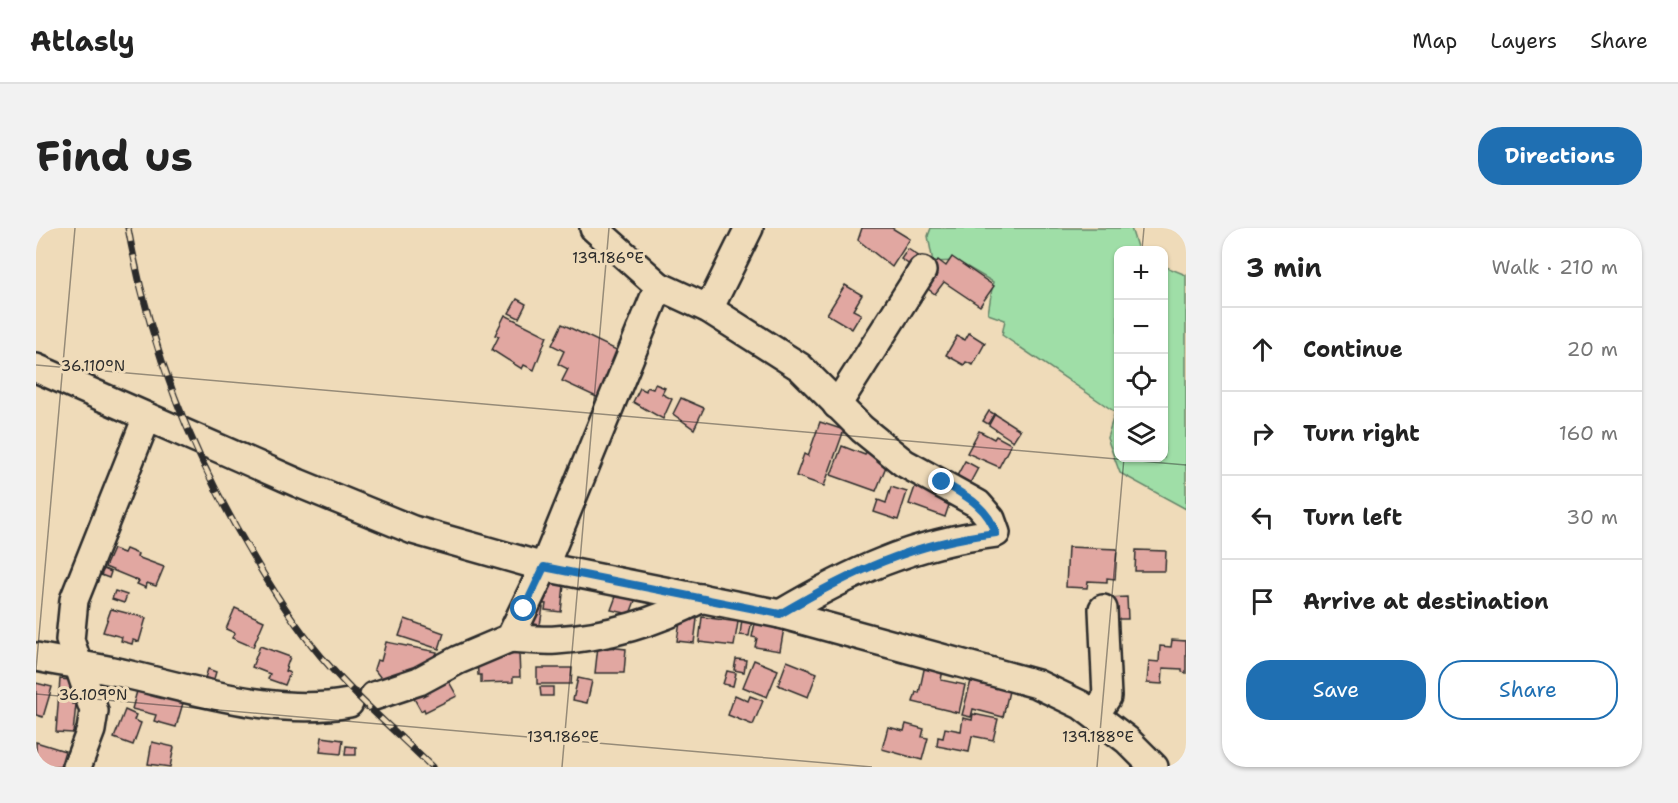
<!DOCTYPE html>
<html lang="en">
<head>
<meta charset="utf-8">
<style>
	body { margin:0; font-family:"Shantell Sans",sans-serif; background:#f2f2f2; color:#222 }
	.controls { position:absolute; right:18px; top:18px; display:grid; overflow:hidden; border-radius:12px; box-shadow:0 2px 4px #0004 }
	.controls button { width:54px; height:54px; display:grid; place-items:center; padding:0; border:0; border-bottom:2px solid #e0e0e0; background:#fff; color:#222; font:30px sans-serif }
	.stop { position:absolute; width:18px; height:18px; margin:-14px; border:4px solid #1f6fb2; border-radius:50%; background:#fff }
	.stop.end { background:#1f6fb2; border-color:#fff; box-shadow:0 2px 6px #0008 }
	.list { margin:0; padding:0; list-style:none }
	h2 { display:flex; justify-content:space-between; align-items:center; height:78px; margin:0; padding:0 24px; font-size:26px }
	h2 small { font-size:20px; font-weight:400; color:#767676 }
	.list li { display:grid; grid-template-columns:39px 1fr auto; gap:18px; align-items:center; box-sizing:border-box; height:84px; padding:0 24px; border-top:2px solid #e0e0e0 }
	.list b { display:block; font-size:22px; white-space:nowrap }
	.list em { font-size:20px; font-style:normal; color:#767676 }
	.actions { display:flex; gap:12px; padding:18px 24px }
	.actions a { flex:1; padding:14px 0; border:2px solid #1f6fb2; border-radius:24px; text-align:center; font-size:21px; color:#1f6fb2 }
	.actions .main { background:#1f6fb2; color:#fff }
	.icon { flex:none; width:33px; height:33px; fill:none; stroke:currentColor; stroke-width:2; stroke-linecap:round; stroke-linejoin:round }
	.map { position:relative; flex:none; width:1150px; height:539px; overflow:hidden; border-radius:24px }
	header { display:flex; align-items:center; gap:36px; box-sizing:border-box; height:84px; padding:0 30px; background:#fff; border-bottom:2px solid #e0e0e0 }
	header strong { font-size:28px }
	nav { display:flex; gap:33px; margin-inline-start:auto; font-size:21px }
	.intro { display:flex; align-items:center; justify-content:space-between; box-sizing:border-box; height:144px; padding:0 36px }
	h1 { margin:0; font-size:42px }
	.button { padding:15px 27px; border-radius:24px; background:#1f6fb2; color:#fff; font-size:21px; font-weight:700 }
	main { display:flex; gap:36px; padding:0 36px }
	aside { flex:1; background:#fff; border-radius:24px; box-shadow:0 2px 4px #0004 }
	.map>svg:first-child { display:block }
	.green { fill:#9fdea7; stroke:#658469; stroke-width:1.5 }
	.building { fill:#e1a7a1; stroke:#2b2b2b; stroke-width:1.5 }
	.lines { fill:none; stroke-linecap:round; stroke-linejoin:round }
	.minor-casing { stroke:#2b2b2b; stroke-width:32 }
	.minor { stroke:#efdbb9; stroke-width:27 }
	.rail-casing { stroke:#2b2b2b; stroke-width:7 }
	.rail { stroke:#efdbb9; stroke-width:4.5; stroke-dasharray:14; stroke-linecap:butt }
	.route { stroke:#1f6fb2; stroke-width:8 }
	.ticks { fill:none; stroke:#2b2b2b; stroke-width:1.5; stroke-opacity:0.45 }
	.ticks-label { font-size:15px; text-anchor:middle; fill:#2b2b2b; stroke:#efdbb9; stroke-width:6; stroke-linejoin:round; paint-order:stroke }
</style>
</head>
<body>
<header>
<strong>Atlasly</strong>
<nav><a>Map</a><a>Layers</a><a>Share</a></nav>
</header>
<div class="intro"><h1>Find us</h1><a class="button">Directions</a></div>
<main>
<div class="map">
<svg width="1150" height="539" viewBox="0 0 1150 539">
	<rect width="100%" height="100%" fill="#efdbb9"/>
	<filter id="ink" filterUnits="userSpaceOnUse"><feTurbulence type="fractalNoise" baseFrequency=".0167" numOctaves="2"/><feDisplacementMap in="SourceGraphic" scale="12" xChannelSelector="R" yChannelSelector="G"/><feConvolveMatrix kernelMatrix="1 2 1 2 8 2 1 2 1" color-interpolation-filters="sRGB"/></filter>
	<g filter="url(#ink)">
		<path class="green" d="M895,0H1095L1102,22H1082V230H1128V38L1150,47V281L1084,245L1071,210L1079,184L966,107L969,92L952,86L957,54L921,33L897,34L892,8Z"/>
		<g class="building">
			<path d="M826,0H856L874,11L856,39L822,12Z"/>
			<path d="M872,21L884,29L877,39L865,31Z"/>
			<path d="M916,29L958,58L944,78L908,54L899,66L885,56L902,32L910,38Z"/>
			<path d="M809,57L826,67L817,82L825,86L816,101L791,86Z"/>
			<path d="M481,71L490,76L483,90L473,85Z"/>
			<path d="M469,87L511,108L498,142L488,137L486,141L456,122L463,108L459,107Z"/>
			<path d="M526,96L589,126L567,172L526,153L532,141L522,136L528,123L516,117Z"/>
			<path d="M933,105L949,115L937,137L930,134L928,137L910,127L921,108L929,112Z"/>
			<path d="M619,156L629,160L626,166L636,171L627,191L597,174L604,160L610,163L611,159L617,161Z"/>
			<path d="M645,170L668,180L658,201L637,186Z"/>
			<path d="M953,183L958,186L952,196L947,193Z"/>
			<path d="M959,186L984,202L977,213L953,197Z"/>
			<path d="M784,194L808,202L788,258L760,248L768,226L772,228Z"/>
			<path d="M943,203L958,211L960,208L975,216L963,239L931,225Z"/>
			<path d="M806,218L829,227L831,222L851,236L840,263L795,247Z"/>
			<path d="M929,233L942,240L934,255L921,248Z"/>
			<path d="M880,256L916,268L909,289L873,276Z"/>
			<path d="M855,259L871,264L862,292L838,284L842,272L850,275Z"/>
			<path d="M1032,319L1081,321L1079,351L1071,350V354L1052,353L1051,360L1030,359Z"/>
			<path d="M77,321L88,325L90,321L102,326L101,329L128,339L120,358L111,355L110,360L101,356L103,353L69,339Z"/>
			<path d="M1100,322L1130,323L1129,343H1099Z"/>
			<path d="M68,341L75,344L73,350L65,347Z"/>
			<path d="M507,355L528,357L525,384L509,382L510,376L501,375Z"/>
			<path d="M79,363L91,367L88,375L76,371Z"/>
			<path d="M582,363L600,370L594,386L575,382Z"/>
			<path d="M1091,369L1092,391H1072L1071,370Z"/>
			<path d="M496,377L507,379L504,397L493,395Z"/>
			<path d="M199,380L228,393L217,419L196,410L199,405L190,401Z"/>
			<path d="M75,381L110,390L103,414L97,412L96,416L85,413L86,409L67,404Z"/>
			<path d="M645,388L661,391L658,415L641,413Z"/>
			<path d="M666,389L702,394L698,418L663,414Z"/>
			<path d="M369,391L408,405L403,421L363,408Z"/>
			<path d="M706,391L716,392L713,408L704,407Z"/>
			<path d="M719,395L748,400L744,423L719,419L721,410L716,409Z"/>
			<path d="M1136,412L1150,413V445L1146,444V441L1127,440L1126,456L1111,455L1113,433L1123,434L1124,418L1135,419Z"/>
			<path d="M350,414L401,424L398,437L349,451L344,449L338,441L341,432L345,433Z"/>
			<path d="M224,418L254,429L249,443L254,445L249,457L232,451L234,446L216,439Z"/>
			<path d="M562,418L590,421L588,445H559Z"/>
			<path d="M483,425L484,449H477V454L445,455V447H442L441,427Z"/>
			<path d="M700,431L710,432L708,444L698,442Z"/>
			<path d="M718,432L742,442L731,469L707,459Z"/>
			<path d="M751,433L781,445L772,469L742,457Z"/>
			<path d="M889,437L907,442L905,452L929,457L923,485L877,474L880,464L883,465Z"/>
			<path d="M501,440H536L535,456H501Z"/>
			<path d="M172,441L180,444L177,454L169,450Z"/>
			<path d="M691,443L700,445L697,458L687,456Z"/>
			<path d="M408,445L421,468L389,484L388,481L385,483L374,463Z"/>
			<path d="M542,450L556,453L551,475L537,472Z"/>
			<path d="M942,450L953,453L952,458L973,463L967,489L937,481L935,489L926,487L935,453L941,455Z"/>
			<path d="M24,451L34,452V461H37L36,476H40L37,505L20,504Z"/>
			<path d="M0,455L16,459L7,489L0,487Z"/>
			<path d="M103,456L149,468L140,499L118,493L120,487L96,481Z"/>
			<path d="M504,459H517V468H505Z"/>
			<path d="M699,467L712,473L714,468L727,473L717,497L692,487Z"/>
			<path d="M89,482L100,487L98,492L105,495L97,517L78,510Z"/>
			<path d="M937,486L962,491L957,512L936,508L933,524L901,518L902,509L907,510L909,500L925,503L927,490L936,492Z"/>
			<path d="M870,496L888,501L886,509L892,510L886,532L846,521L852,499L868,503Z"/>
			<path d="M286,509L307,512L305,526L284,524Z"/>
			<path d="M0,514L29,523L24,539H0Z"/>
			<path d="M116,514L138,519L134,539L112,536Z"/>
			<path d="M310,518L320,519V527H309Z"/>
		</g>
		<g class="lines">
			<defs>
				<g id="minor">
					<path d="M558,0L623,58L673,81L764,139L826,201L868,235L942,276L955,291L960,305C876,315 815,344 744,386"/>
					<path d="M673,81L713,0"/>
					<path d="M0,140L262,255L377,302L508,339L744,386L1001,456L1045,477L1091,512L1118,539"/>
					<path d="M801,177L886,43"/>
					<path d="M474,410C489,411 505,413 520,412C570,409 622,394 666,370"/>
					<path d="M0,429C30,435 60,439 90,446C158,462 243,489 313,475"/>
					<path d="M338,468L383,453L422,432L474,410L508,339L623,58"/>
					<path d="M1059,487L1071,469L1067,381"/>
					<path d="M41,539L55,502L58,483L34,412L38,372L111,189"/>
				</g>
			</defs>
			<use href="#minor" class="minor-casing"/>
			<use href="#minor" class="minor"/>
			<defs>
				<path id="rail" d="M92,0C114,119 153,221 215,325C233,356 253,388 275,416C310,461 355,499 396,539"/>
			</defs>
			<use href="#rail" class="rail-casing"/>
			<use href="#rail" class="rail"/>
		</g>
	</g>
	<g class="lines" filter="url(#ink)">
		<path class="route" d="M488,381L508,339L744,386C815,344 876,315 960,305C951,278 930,268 906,254"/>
	</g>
	<path class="ticks" d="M1106,22L1108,0M0,137L1150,237M0,442L39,0M0,466L836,539M526,539L573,0M1061,539L1088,230"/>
	<g class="ticks-label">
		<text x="572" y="35">139.186°E</text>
		<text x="57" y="143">36.110°N</text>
		<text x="57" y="472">36.109°N</text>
		<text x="527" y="514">139.186°E</text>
		<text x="1062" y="514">139.188°E</text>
	</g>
</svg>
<div class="controls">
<button>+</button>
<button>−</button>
<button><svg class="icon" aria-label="locate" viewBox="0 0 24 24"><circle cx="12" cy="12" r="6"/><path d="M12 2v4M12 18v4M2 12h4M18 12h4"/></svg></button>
<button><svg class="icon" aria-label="layers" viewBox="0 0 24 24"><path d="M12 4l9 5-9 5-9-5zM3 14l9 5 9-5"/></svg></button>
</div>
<div class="stop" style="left:488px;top:381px"></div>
<div class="stop end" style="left:906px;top:254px"></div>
</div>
<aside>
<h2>3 min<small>Walk · 210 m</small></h2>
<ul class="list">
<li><svg class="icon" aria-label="ahead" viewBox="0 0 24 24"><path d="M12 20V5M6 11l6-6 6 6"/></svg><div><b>Continue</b></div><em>20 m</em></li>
<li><svg class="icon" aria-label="right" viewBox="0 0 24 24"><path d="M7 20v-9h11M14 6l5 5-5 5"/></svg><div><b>Turn right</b></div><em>160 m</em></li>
<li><svg class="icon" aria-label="left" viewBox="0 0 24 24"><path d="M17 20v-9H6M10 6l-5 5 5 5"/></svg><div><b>Turn left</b></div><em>30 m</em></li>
<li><svg class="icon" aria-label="arrive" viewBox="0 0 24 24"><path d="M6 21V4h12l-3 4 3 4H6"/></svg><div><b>Arrive at destination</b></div></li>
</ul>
<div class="actions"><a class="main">Save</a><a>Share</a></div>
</aside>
</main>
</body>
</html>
